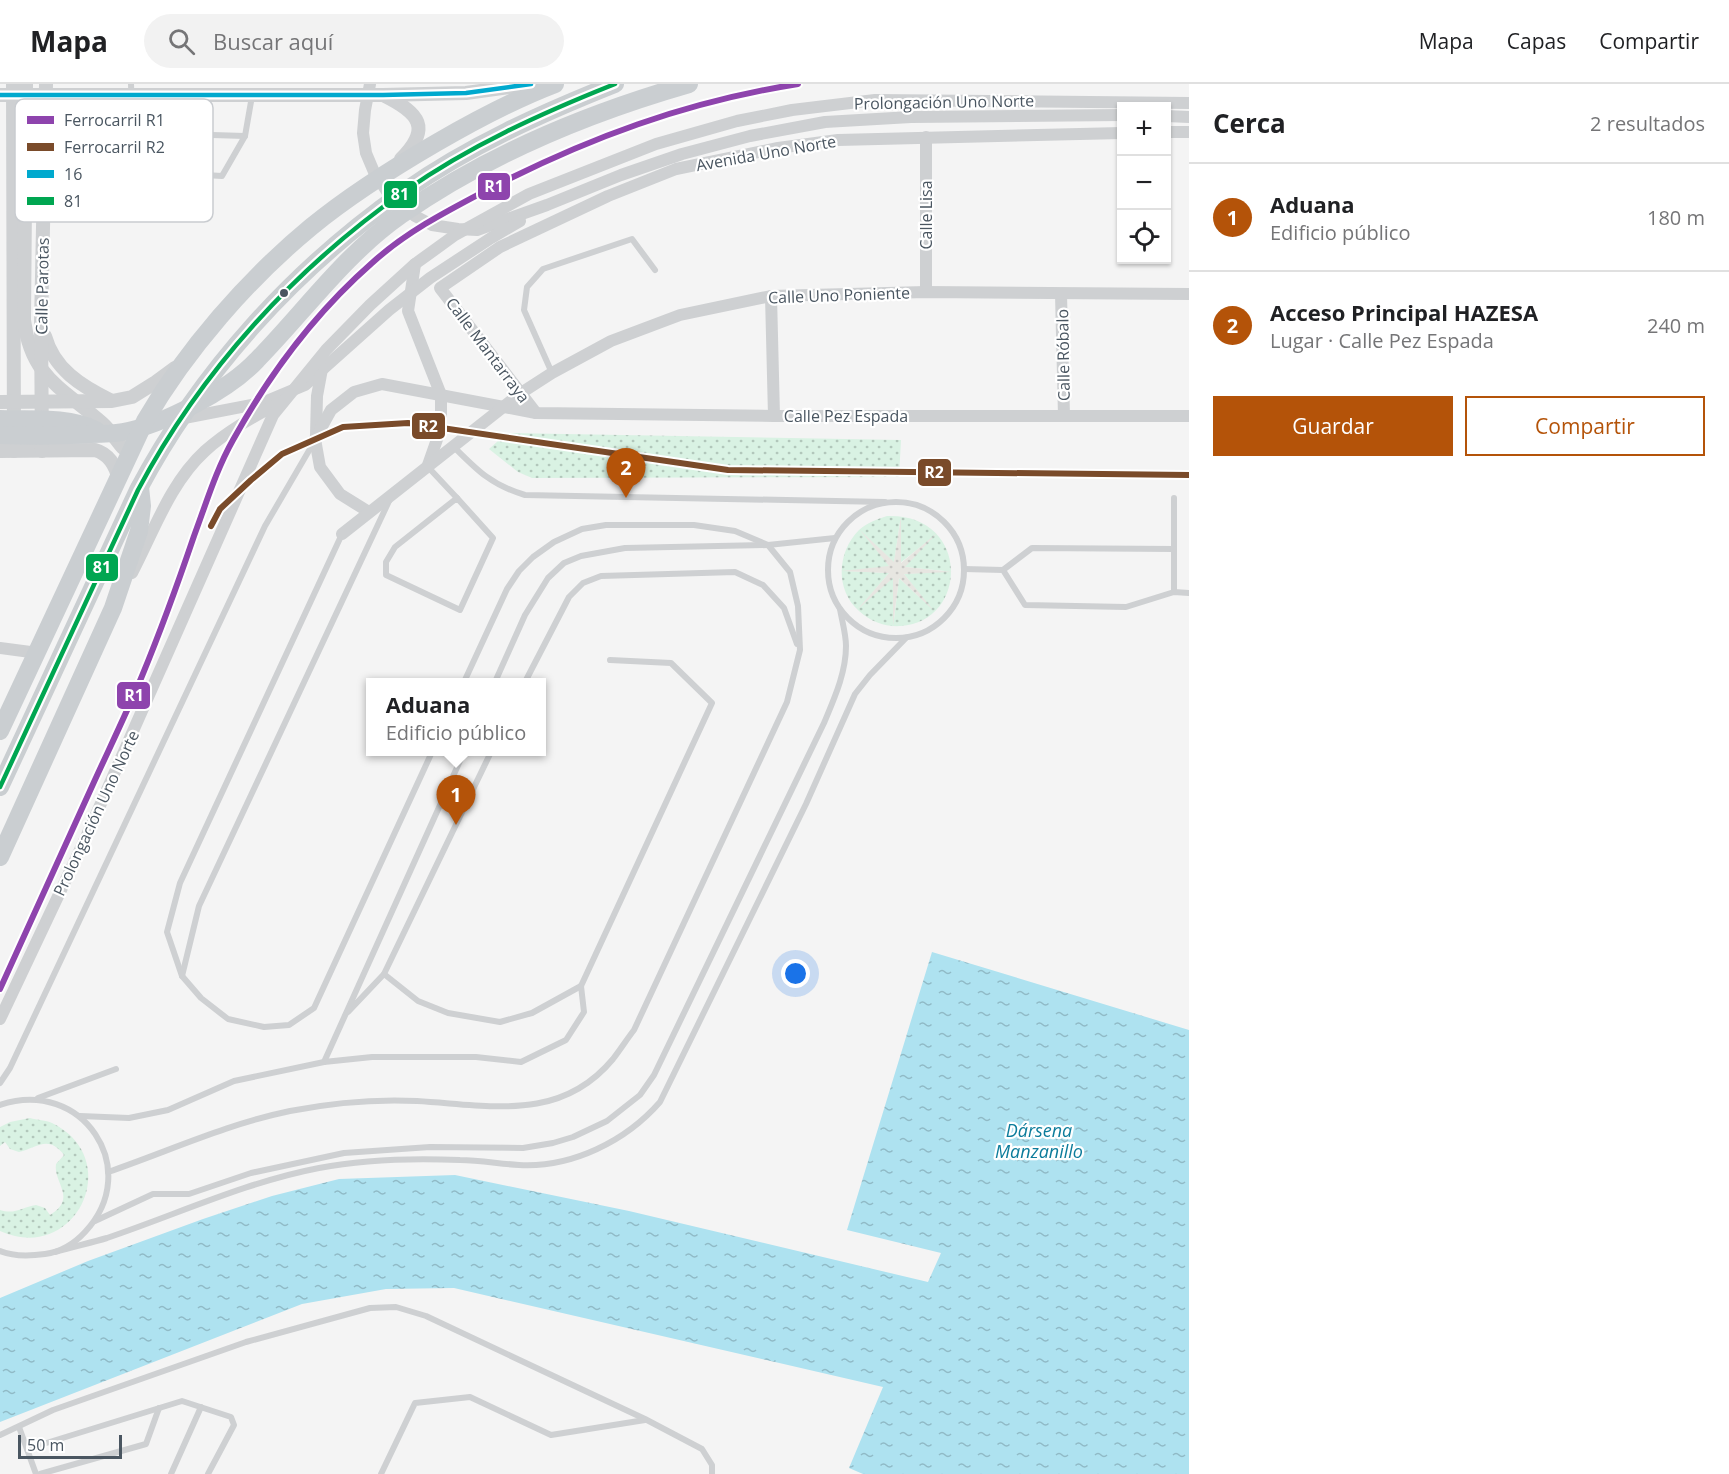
<!DOCTYPE html>
<html lang="es">
<head>
<meta charset="utf-8">
<style>
	body { margin:0; font-family:"Open Sans",sans-serif; background:#f2f2f2; color:#202124 }
	.controls { position:absolute; right:18px; top:18px; display:grid; overflow:hidden; border-radius:0px; box-shadow:0 2px 4px #0004 }
	.controls button { width:54px; height:54px; display:grid; place-items:center; padding:0; border:0; border-bottom:2px solid #e0e0e0; background:#fff; color:#202124; font:30px sans-serif }
	.scale { position:absolute; left:18px; bottom:15px; width:104px; box-sizing:border-box; padding-left:6px; border:3px solid #4a5661; border-top:0; font-size:16px; line-height:21px; white-space:nowrap; color:#4a5661; -webkit-text-stroke:4px #fff; paint-order:stroke }
	.you { position:absolute; left:796px; top:890px; width:21px; height:21px; margin:-15px; border:4px solid #fff; border-radius:50%; background:#1a73e8; box-shadow:0 0 0 9px #1a73e833 }
	.badge { display:grid; place-items:center; width:39px; height:39px; border-radius:50%; background:#b45309; color:#fff; font-size:20px; font-weight:700 }
	.pin { position:absolute; translate:-50% -50px; filter:drop-shadow(0 2px 3px #0008) }
	.pin::after { content:''; position:absolute; top:32px; width:21px; height:18px; background:inherit; clip-path:polygon(0 0,100% 0,50% 100%) }
	.popup { position:absolute; left:366px; top:594px; width:180px; height:78px; box-sizing:border-box; display:grid; place-content:center; border-radius:0px; background:#fff; filter:drop-shadow(0 2px 4px #0005); font-size:20px; white-space:nowrap; color:#757577 }
	.popup b { font-size:22px; color:#202124 }
	.popup::after { content:''; position:absolute; left:50%; top:100%; margin-left:-12px; border:12px solid transparent; border-top-color:#fff }
	.list { margin:0; padding:0; list-style:none }
	h2 { display:flex; justify-content:space-between; align-items:center; height:78px; margin:0; padding:0 24px; font-size:26px }
	h2 small { font-size:20px; font-weight:400; color:#757577 }
	.list li { display:grid; grid-template-columns:39px 1fr auto; gap:18px; align-items:center; box-sizing:border-box; height:108px; padding:0 24px; border-top:2px solid #e0e0e0 }
	.list b { display:block; font-size:22px; white-space:nowrap }
	.list p { margin:0; font-size:20px; white-space:nowrap; color:#757577 }
	.list em { font-size:20px; font-style:normal; color:#757577 }
	.actions { display:flex; gap:12px; padding:18px 24px }
	.actions a { flex:1; padding:14px 0; border:2px solid #b45309; border-radius:0px; text-align:center; font-size:21px; color:#b45309 }
	.actions .main { background:#b45309; color:#fff }
	.icon { flex:none; width:33px; height:33px; fill:none; stroke:currentColor; stroke-width:2; stroke-linecap:round; stroke-linejoin:round }
	.map { position:relative; flex:none; width:1189px; height:1390px; overflow:hidden }
	header { display:flex; align-items:center; gap:36px; box-sizing:border-box; height:84px; padding:0 30px; background:#fff; border-bottom:2px solid #e0e0e0 }
	header strong { font-size:28px }
	nav { display:flex; gap:33px; margin-inline-start:auto; font-size:21px }
	.search { width:420px; height:54px; background:#f2f2f2; display:flex; align-items:center; gap:15px; box-sizing:border-box; padding:0 21px; border-radius:33px; color:#757577; font-size:22px }
	main { display:flex }
	aside { flex:1; background:#fff }
	.map>svg:first-child { display:block }
	.grass { fill:url(#grass-dots); fill-rule:evenodd }
	.sand { fill:url(#sand-dots) }
	.water { fill:url(#water-ripples) }
	.lines { fill:none; stroke-linecap:round; stroke-linejoin:round }
	.service { stroke:#ced0d2; stroke-width:6 }
	.minor { stroke:#ced0d2; stroke-width:12 }
	.tertiary { stroke:#ced0d2; stroke-width:14 }
	.primary { stroke:#caced1; stroke-width:18 }
	.bus-1-casing { stroke:#fff; stroke-width:9 }
	.bus-2-casing { stroke:#fff; stroke-width:9 }
	.bus-1 { stroke:#00a9ce; stroke-width:4.5 }
	.bus-2 { stroke:#00a651; stroke-width:4.5 }
	.rail-1-casing { stroke:#fff; stroke-width:10 }
	.rail-2-casing { stroke:#fff; stroke-width:10 }
	.rail-1 { stroke:#8e44ad; stroke-width:6 }
	.rail-2 { stroke:#7a4b2a; stroke-width:6 }
	.bus-dot { fill:#4a5661; stroke:#fff; stroke-width:2 }
	.labels { text-anchor:middle; dominant-baseline:central; stroke-width:4.5; stroke-linejoin:round; paint-order:stroke }
	.street-label { font-size:16px; fill:#4a5661; stroke:#fff }
	.water-label { font-size:18px; font-style:italic; fill:#0c7c9b; stroke:#fff }
	.key { fill:#fff; stroke:#c9ccd0; stroke-width:1.5 }
	.key-label { font-size:16px; fill:#4a5661 }
	.line-badge { stroke:#fff; stroke-width:2 }
	.badge-label { font-size:16px; text-anchor:middle; font-weight:bold; fill:#fff }
</style>
</head>
<body>
<header>
<strong>Mapa</strong>
<div class="search"><svg class="icon" aria-label="search" viewBox="0 0 24 24"><circle cx="10" cy="10" r="6"/><path d="M15 15l6 6"/></svg>Buscar aquí</div>
<nav><a>Mapa</a><a>Capas</a><a>Compartir</a></nav>
</header>
<main>
<div class="map">
<svg width="1189" height="1390" viewBox="0 0 1189 1390">
	<defs>
		<pattern id="grass-dots" width="8" height="8" patternUnits="userSpaceOnUse" patternTransform="scale(1.5)"><rect width="8" height="8" fill="#d9f2e3"/><path d="M2 2h.1M6 6h.1" fill="none" stroke="#b2c7bb" stroke-width="1.8" stroke-linecap="round"/></pattern>
		<pattern id="sand-dots" width="8" height="8" patternUnits="userSpaceOnUse" patternTransform="scale(1.5)"><rect width="8" height="8" fill="#e7e6e1"/><path d="M2 2h.1M6 6h.1" fill="none" stroke="#c8c7c4" stroke-width="1.8" stroke-linecap="round"/></pattern>
		<pattern id="water-ripples" width="26" height="14" patternUnits="userSpaceOnUse" patternTransform="scale(1.5)"><rect width="26" height="14" fill="#aee2f0"/><path d="M2 4q2-2 4 0t4 0M15 11q2-2 4 0t4 0" fill="none" stroke="#90bac6"/></pattern>
	</defs>
	<rect width="100%" height="100%" fill="#f4f4f4"/>
	<g class="grass">
		<path d="M507,349L901,356L899,393L532,394L518,388L489,365Z"/>
		<path d="M887,432C970,429 970,537 901,542C885,543 871,538 859,527C835,506 837,468 859,446C867,439 877,435 887,432ZM900,438V479L932,454L904,483L945,487L904,490L929,522L899,494L894,535L893,493L862,521L889,489L847,487L890,483L864,450L894,479Z"/>
		<path d="M30,1034C37,1036 46,1036 52,1039C126,1075 76,1181 0,1147V1126C15,1131 22,1123 36,1121L45,1124L50,1131C78,1114 53,1099 56,1080L64,1071C48,1050 37,1064 19,1068L10,1065L5,1058L0,1062V1043L10,1038Z"/>
	</g>
	<path class="sand" d="M901,432V479L937,449L905,483L952,488L904,490L934,527L899,494L893,542V494L857,526L889,489L841,487L889,482L860,446L894,478Z"/>
	<path class="water" d="M932,868L1189,946V1390H863L849,1384L883,1303L454,1204L386,1205L302,1220L0,1338V1214L88,1177L203,1135L272,1112L339,1095L455,1091L629,1127L928,1198L941,1169L847,1146Z"/>
	<g class="lines">
		<g class="service">
			<path d="M82,11L81,47L245,52"/>
			<path d="M45,86L134,87L131,0"/>
			<path d="M134,87L222,92L245,52L252,12"/>
			<path d="M552,289L524,226L527,203L543,185L632,155L655,186"/>
			<path d="M453,362C477,386 491,401 525,411L885,418"/>
			<path d="M428,383L457,414"/>
			<path d="M457,414L493,454L460,526L386,491V478L395,463Z"/>
			<path d="M1174,414V508"/>
			<circle cx="896" cy="486" r="68"/>
			<path d="M342,450L180,799L167,848L182,892L201,914L228,935L264,943L289,941L314,924L432,668"/>
			<path d="M964,485L1003,486L1025,521L1126,523L1174,508L1189,509"/>
			<path d="M1003,486L1032,464L1174,465"/>
			<path d="M495,598L525,531L548,494L564,479L581,472L625,464L768,461L835,454"/>
			<path d="M525,598L569,513L583,499L601,492L735,488L763,501L784,524L797,560"/>
			<path d="M384,890L418,917L448,929L500,938L532,929L581,902"/>
			<path d="M182,892L199,822L390,415"/>
			<path d="M348,928L384,890L491,668"/>
			<path d="M324,978L464,668"/>
			<path d="M0,999L10,984L265,442L314,358"/>
			<path d="M38,1014L116,985"/>
			<path d="M0,1021C82,993 144,1085 85,1148C74,1160 60,1168 45,1170C30,1172 14,1173 0,1167"/>
			<path d="M80,1032L129,1034L168,1026L234,997L324,978L372,973H476L521,978L566,956L584,928L581,902L712,619L671,579L610,576"/>
			<path d="M108,1088C169,1067 227,1040 290,1027C331,1019 376,1015 417,1017C489,1021 560,1039 613,975C620,966 627,955 634,946L787,618L800,566L798,522L790,488L768,461L735,447L694,441H606L582,445L554,458L533,473L519,487L507,505L464,598"/>
			<path d="M95,1137L153,1110H189L251,1089L344,1069L430,1063L523,1064L553,1059L573,1053L607,1037L640,1011L654,991L824,639C834,615 846,589 846,562C846,550 842,537 840,525"/>
			<path d="M55,1168C72,1163 90,1159 107,1154C178,1130 246,1098 319,1084C366,1075 414,1074 460,1076C480,1076 500,1080 519,1081C572,1084 626,1057 660,1018L806,720L855,610L870,591L906,554"/>
			<path d="M19,1343L36,1390"/>
			<path d="M0,1351L53,1326L246,1258L370,1224L396,1223L426,1232L645,1335L702,1365L712,1381V1390"/>
			<path d="M27,1365L182,1317L231,1333L234,1341L208,1390"/>
			<path d="M40,1390L146,1360L159,1324"/>
			<path d="M171,1390L201,1323"/>
			<path d="M381,1390L415,1319L470,1313L551,1351L645,1336"/>
		</g>
		<g class="minor">
			<path d="M370,0L365,26L363,49L366,69L374,88L388,109L415,132L432,141L458,145L477,146L547,121L621,91L682,70L750,52L825,38L911,33L1122,31"/>
			<path d="M1166,32L1189,33"/>
			<path d="M1166,48H1189"/>
			<path d="M415,180L408,227L441,311V344L428,381"/>
			<path d="M926,208V53"/>
			<path d="M1061,210L1064,332"/>
			<path d="M771,212L774,332"/>
			<path d="M536,329L440,204L500,163L608,112L676,85L778,64L838,56L1122,49"/>
			<path d="M179,335L262,319L305,301L389,226L430,194L491,154L520,137"/>
			<path d="M316,351L317,312L322,285"/>
			<path d="M369,428L340,410L320,383L315,355L331,326L354,308L382,300L536,329L774,332H1189"/>
			<path d="M342,450L521,309L552,289L611,257L680,231L771,212L926,208L1189,210"/>
			<path d="M132,489C154,447 170,399 205,367C227,347 253,333 279,319"/>
			<path d="M0,564L38,569"/>
			<path d="M0,935L87,751L273,331L326,266L370,221L415,180L455,151L529,110L656,60L737,37L792,26L875,16L1189,19"/>
		</g>
		<g class="tertiary">
			<path d="M13,0L14,367"/>
			<path d="M26,0L24,236C31,294 63,304 102,339C110,346 116,356 123,364"/>
			<path d="M0,11H383L466,9L531,0"/>
			<path d="M385,12C419,29 432,44 401,75"/>
			<path d="M45,252C54,285 81,302 110,316"/>
			<path d="M0,318L112,317L132,313L156,298L175,284"/>
			<path d="M0,367L95,366C109,370 115,381 119,395"/>
			<path d="M42,367L41,240L46,0"/>
		</g>
		<g class="primary">
			<path d="M0,335C31,336 67,332 96,346"/>
			<path d="M0,351C30,352 61,352 91,350C101,350 112,350 123,348C163,341 229,306 257,276C305,227 344,171 401,131C487,71 588,29 689,0"/>
			<path d="M0,647L145,337C186,266 248,195 311,143C350,111 393,84 436,59C474,37 513,16 555,0"/>
			<path d="M0,703L138,406C201,287 295,184 405,107C469,62 542,29 615,0"/>
			<path d="M0,773L113,524L139,447L142,422L140,403"/>
		</g>
		<defs>
			<path id="bus-1" d="M0,11H383L466,9L531,0"/>
			<path id="bus-2" d="M0,703L138,406C201,287 295,184 405,107C469,62 542,29 615,0"/>
		</defs>
		<use href="#bus-1" class="bus-1-casing"/>
		<use href="#bus-2" class="bus-2-casing"/>
		<use href="#bus-1" class="bus-1"/>
		<use href="#bus-2" class="bus-2"/>
		<defs>
			<path id="rail-1" d="M0,905C31,836 63,767 94,698C110,663 127,628 142,592C161,546 178,499 194,452C206,420 216,386 233,356C270,289 315,229 372,179C406,148 447,127 487,106C588,54 685,18 798,0"/>
			<path id="rail-2" d="M211,442L220,425L251,396L282,370L343,343L408,339L728,386L1189,391"/>
		</defs>
		<use href="#rail-1" class="rail-1-casing"/>
		<use href="#rail-2" class="rail-2-casing"/>
		<use href="#rail-1" class="rail-1"/>
		<use href="#rail-2" class="rail-2"/>
	</g>
	<circle class="bus-dot" cx="284" cy="209" r="5"/>
	<g class="labels">
		<g class="street-label">
			<text transform="translate(944 18) rotate(-1)">Prolongación Uno Norte</text>
			<text transform="translate(766 69) rotate(-10)">Avenida Uno Norte</text>
			<text transform="translate(926 131) rotate(-90)">Calle Lisa</text>
			<text transform="translate(42 202) rotate(-89)">Calle Parotas</text>
			<text transform="translate(839 211) rotate(-2)">Calle Uno Poniente</text>
			<text transform="translate(488 266) rotate(53)">Calle Mantarraya</text>
			<text transform="translate(1063 271) rotate(-91)">Calle Róbalo</text>
			<text x="846" y="332">Calle Pez Espada</text>
			<text transform="translate(96 729) rotate(-65)">Prolongación Uno Norte</text>
		</g>
		<g class="water-label">
			<text x="1039" y="1046">Dársena<tspan x="1039" dy="21">Manzanillo</tspan></text>
		</g>
	</g>
	<rect x="15" y="15" width="198" height="123" rx="9" class="key"/>
	<rect x="27" y="32" width="27" height="8" fill="#8e44ad"/>
	<rect x="27" y="59" width="27" height="8" fill="#7a4b2a"/>
	<rect x="27" y="86" width="27" height="8" fill="#00a9ce"/>
	<rect x="27" y="113" width="27" height="8" fill="#00a651"/>
	<g class="key-label">
		<text x="64" y="42">Ferrocarril R1</text>
		<text x="64" y="69">Ferrocarril R2</text>
		<text x="64" y="96">16</text>
		<text x="64" y="123">81</text>
	</g>
	<g class="line-badge">
		<rect x="477" y="88" width="34" height="29" rx="6" fill="#8e44ad"/>
		<rect x="383" y="96" width="35" height="29" rx="6" fill="#00a651"/>
		<rect x="411" y="328" width="35" height="28" rx="6" fill="#7a4b2a"/>
		<rect x="917" y="374" width="35" height="29" rx="6" fill="#7a4b2a"/>
		<rect x="85" y="469" width="34" height="29" rx="6" fill="#00a651"/>
		<rect x="116" y="597" width="35" height="29" rx="6" fill="#8e44ad"/>
	</g>
	<g class="badge-label">
		<text x="494" y="108">R1</text>
		<text x="400" y="116">81</text>
		<text x="428" y="348">R2</text>
		<text x="934" y="394">R2</text>
		<text x="102" y="489">81</text>
		<text x="134" y="617">R1</text>
	</g>
</svg>
<div class="controls">
<button>+</button>
<button>−</button>
<button><svg class="icon" aria-label="locate" viewBox="0 0 24 24"><circle cx="12" cy="12" r="6"/><path d="M12 2v4M12 18v4M2 12h4M18 12h4"/></svg></button>
</div>
<div class="scale">50 m</div>
<div class="you"></div>
<div class="pin badge" style="left:456px;top:741px">1</div>
<div class="popup"><b>Aduana</b>Edificio público</div>
<div class="pin badge" style="left:626px;top:414px">2</div>
</div>
<aside>
<h2>Cerca<small>2 resultados</small></h2>
<ul class="list">
<li><span class="badge">1</span><div><b>Aduana</b><p>Edificio público</p></div><em>180 m</em></li>
<li><span class="badge">2</span><div><b>Acceso Principal HAZESA</b><p>Lugar · Calle Pez Espada</p></div><em>240 m</em></li>
</ul>
<div class="actions"><a class="main">Guardar</a><a>Compartir</a></div>
</aside>
</main>
</body>
</html>
